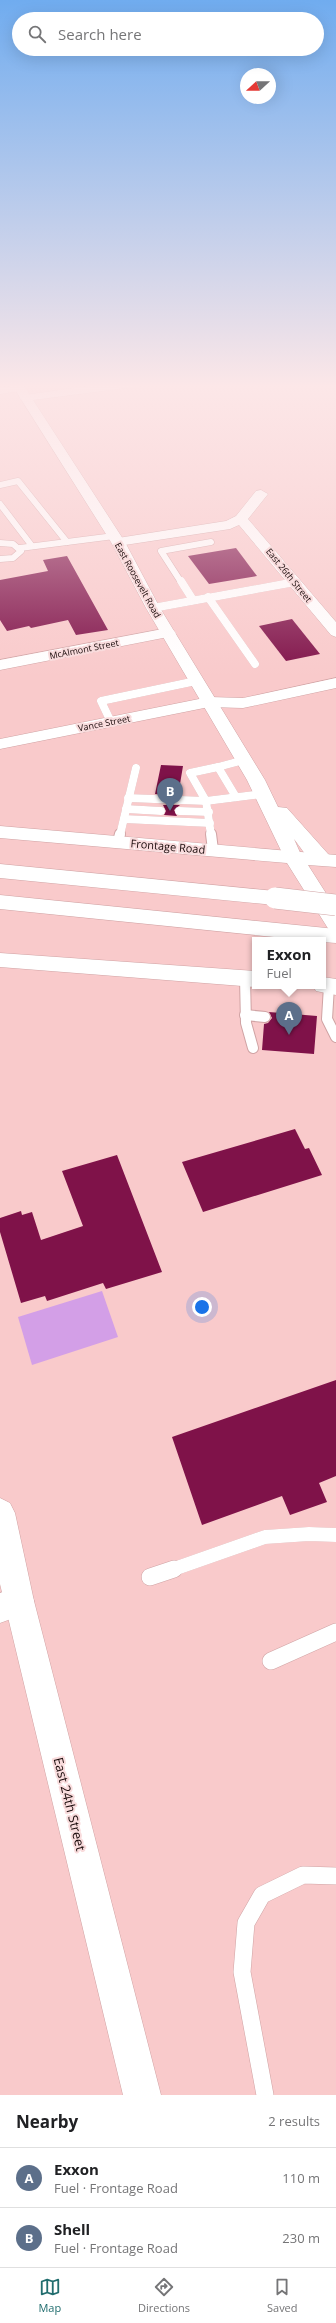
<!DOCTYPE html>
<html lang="en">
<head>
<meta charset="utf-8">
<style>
	body { margin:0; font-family:"Open Sans",sans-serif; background:#f6f6f6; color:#202124 }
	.compass { position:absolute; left:240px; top:68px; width:36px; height:36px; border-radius:50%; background:#fff; box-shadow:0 4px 16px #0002; rotate:249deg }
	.you { position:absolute; left:202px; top:1307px; width:14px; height:14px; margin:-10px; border:3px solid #fff; border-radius:50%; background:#1a73e8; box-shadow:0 0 0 6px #1a73e833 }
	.badge { display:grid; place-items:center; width:26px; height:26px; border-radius:50%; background:#216d6e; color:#fff; font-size:13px; font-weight:700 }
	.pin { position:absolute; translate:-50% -33px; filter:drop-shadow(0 1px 2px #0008) }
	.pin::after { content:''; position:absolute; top:21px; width:14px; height:12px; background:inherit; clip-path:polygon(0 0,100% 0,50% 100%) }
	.popup { position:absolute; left:252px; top:937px; width:74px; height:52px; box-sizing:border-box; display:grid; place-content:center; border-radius:0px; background:#fff; filter:drop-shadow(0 1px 3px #0005); font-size:13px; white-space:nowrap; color:#757577 }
	.popup b { font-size:15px; color:#202124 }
	.popup::after { content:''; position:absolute; left:50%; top:100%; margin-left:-8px; border:8px solid transparent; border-top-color:#fff }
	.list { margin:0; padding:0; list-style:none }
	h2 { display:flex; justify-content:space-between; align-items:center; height:52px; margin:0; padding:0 16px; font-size:17px }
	h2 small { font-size:13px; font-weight:400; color:#757577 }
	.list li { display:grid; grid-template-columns:26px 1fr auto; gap:12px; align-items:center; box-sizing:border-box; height:60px; padding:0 16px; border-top:1px solid #e0e0e0 }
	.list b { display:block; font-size:15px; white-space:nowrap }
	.list p { margin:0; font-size:13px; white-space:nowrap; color:#757577 }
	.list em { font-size:13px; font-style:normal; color:#757577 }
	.icon { flex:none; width:22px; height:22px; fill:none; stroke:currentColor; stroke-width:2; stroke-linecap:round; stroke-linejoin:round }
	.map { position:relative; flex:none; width:336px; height:2095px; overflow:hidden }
	.search { position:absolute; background:#fff; box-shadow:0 4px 16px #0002; left:12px; right:12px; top:12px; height:44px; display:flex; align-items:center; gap:10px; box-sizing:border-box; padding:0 14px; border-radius:22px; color:#757577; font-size:15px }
	.sheet { height:172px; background:#fff }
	nav { display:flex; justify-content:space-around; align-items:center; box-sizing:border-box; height:56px; border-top:1px solid #e0e0e0; background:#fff; font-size:11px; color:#757577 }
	nav a { display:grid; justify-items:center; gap:2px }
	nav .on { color:#216d6e }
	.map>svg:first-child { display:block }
	.green { fill:#d39fe7 }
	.building { fill:#7f1249 }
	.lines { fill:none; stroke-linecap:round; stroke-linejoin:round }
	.lane-far4-casing { stroke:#d0a3a4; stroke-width:7 }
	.lane-far3-casing { stroke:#d0a3a4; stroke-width:8 }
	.lane-far2-casing { stroke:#d0a3a4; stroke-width:12 }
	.lane-far1-casing { stroke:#d0a3a4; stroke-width:14 }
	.lane-casing { stroke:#d0a3a4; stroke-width:18 }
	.street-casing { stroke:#d0a3a4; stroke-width:1 }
	.secondary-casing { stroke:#d0a3a4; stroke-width:1 }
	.primary-casing { stroke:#d0a3a4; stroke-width:1 }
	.highway-casing { stroke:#d0a3a4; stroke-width:1 }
	.lane-far4 { stroke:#fff; stroke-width:6 }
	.lane-far3 { stroke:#fff; stroke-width:8 }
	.lane-far2 { stroke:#fff; stroke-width:10 }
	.lane-far1 { stroke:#fff; stroke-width:14 }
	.lane { stroke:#fff; stroke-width:17 }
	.street { fill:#fff; fill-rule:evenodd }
	.secondary { fill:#fff; fill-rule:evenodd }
	.primary { fill:#fff; fill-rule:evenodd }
	.highway { fill:#fff; fill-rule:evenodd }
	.highway-bridge-casing { stroke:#d0a3a4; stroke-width:22; stroke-linecap:butt }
	.highway-bridge { stroke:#fff; stroke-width:21 }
	.labels { text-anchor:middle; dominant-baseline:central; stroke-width:4; stroke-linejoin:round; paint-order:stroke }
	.far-street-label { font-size:9px; fill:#1a0b0b; stroke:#f9dcdd }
	.street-label { font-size:11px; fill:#1a0b0b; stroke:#f9dcdd }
	.near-street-label { font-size:13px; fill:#1a0b0b; stroke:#f9dcdd }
</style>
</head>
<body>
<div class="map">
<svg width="336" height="2095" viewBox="0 0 336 2095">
	<rect width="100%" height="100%" fill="#f9cacb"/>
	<path class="green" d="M102,1291L118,1337L32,1365L18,1317Z"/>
	<g class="building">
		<path d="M236,548L257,576L209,584L188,556Z"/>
		<path d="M67,556L108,630L76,635L68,620L31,628L29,626L7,631L0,620V580L48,571L43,560Z"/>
		<path d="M292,619L320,654L286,661L259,626Z"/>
		<path d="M161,765L183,766L179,790L182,789V795L155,794Z"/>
		<path d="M163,805H180L174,810L177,816L164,815L166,811Z"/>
		<path d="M269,1012L317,1016L314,1054L262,1050L264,1024L268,1023L272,1018Z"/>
		<path d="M295,1129L305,1149L309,1148L322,1175L203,1212L182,1162Z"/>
		<path d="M117,1155L162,1272L106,1289L103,1283L47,1301L45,1296L21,1303L0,1232V1218L21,1211L22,1215L32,1212L41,1240L83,1226L62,1171Z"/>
		<path d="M336,1380V1476L319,1483L327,1502L290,1515L282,1496L202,1525L172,1437Z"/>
	</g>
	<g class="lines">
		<defs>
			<g id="lane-far4">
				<path d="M0,391L18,388"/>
				<path d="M0,485L18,481L67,542"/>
				<path d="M0,504L32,546"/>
				<path d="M0,543L13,544L21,551L13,558L0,559"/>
				<path d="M20,548L114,536"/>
				<path d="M181,582L161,551L211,542"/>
			</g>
			<g id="lane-far3">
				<path d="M181,581L193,600"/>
				<path d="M208,597L255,664"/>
				<path d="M153,608L295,582"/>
				<path d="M111,722L101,701L196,681"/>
				<path d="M236,797L218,767L244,760"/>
				<path d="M128,798L206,801"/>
				<path d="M206,801L190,773L218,767"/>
				<path d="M126,809L161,811"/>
				<path d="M179,811L209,812"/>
				<path d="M124,819L210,823"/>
				<path d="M120,835L136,768"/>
				<path d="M211,835L206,801L262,794"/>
			</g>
			<g id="lane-far2">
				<path d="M211,834L213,850"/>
				<path d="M118,842L120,834"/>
				<path d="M245,978L246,1023L253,1048"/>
				<path d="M329,986L327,1019L336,1037"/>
				<path d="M245,1015L265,1017"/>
			</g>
			<path id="lane-far1" d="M171,1570L265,1537L309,1534L336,1535"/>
			<g id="lane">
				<path d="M150,1577L174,1569"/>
				<path d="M271,1661L336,1632"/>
				<path d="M265,2095L242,1972L246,1923L262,1895L303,1875L336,1876"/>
			</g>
			<g id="street">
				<path d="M111,383H146L141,386L25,401L19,398L25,395Z"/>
				<path d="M261,490L268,494L248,519L336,622V637L331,635L239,525L230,529L118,546L111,542L118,538L226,521L236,516L256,491Z"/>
				<path d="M168,628L173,630L176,633L173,636L0,670V660Z"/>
				<path d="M336,678V688L243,708L209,707L0,749V739L209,697L243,698Z"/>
				<path d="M0,1498L10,1503L15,1513L34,1601L161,2095H123L0,1584Z"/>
			</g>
			<g id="secondary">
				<path d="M11,383H22L125,542L160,608L265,780L278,807L287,808L329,855L332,860L329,865C312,869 303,850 294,839L302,857L300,861L293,863L286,861L247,780L146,608L111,542Z"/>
				<path d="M19,1586L30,1590L34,1601L30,1612L0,1623V1593Z"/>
			</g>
			<g id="primary">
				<path d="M0,826L336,855V867L308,865L336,909V932L329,930L287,863L0,838Z"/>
				<path d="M0,953L255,971V986H257L255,987L0,967Z"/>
				<path d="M323,977L336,979V995L316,991L313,986H323Z"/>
			</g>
			<g id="highway">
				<path d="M0,864L275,891L282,893L285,898L282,903L275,905L0,878Z"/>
				<path d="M0,895L336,929V943L323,942V940H304L0,909Z"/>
			</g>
		</defs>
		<use href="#lane-far4" class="lane-far4-casing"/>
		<use href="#lane-far3" class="lane-far3-casing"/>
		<use href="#lane-far2" class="lane-far2-casing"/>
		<use href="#lane-far1" class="lane-far1-casing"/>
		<use href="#lane" class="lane-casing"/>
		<use href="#street" class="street-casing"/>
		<use href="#secondary" class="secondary-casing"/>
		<use href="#primary" class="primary-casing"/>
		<use href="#highway" class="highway-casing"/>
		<use href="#lane-far4" class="lane-far4"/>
		<use href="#lane-far3" class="lane-far3"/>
		<use href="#lane-far2" class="lane-far2"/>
		<use href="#lane-far1" class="lane-far1"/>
		<use href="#lane" class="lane"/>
		<use href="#street" class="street"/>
		<use href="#secondary" class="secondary"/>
		<use href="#primary" class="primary"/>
		<use href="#highway" class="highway"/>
		<defs>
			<path id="highway-bridge" d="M275,898L336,905"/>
		</defs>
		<use href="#highway-bridge" class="highway-bridge-casing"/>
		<use href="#highway-bridge" class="highway-bridge"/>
	</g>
	<linearGradient id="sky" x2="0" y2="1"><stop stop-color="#70acef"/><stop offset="0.57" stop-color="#fce7e8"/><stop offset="1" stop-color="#fce7e8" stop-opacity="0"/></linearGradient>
	<rect width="336" height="677" fill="url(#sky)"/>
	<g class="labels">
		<g class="far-street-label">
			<text transform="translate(289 575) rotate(51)">East 26th Street</text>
			<text transform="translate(138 580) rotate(61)">East Roosevelt Road</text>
			<text transform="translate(84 649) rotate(-11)">McAlmont Street</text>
			<text transform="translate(104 723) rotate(-11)">Vance Street</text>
		</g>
		<g class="street-label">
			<text transform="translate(168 846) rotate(5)">Frontage Road</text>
		</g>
		<g class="near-street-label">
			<text transform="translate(70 1804) rotate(76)">East 24th Street</text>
		</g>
	</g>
</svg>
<svg class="compass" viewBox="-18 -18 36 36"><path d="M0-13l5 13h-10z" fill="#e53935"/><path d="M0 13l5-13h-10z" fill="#757577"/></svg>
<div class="you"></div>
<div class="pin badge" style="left:289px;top:1035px;background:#5c6f8a">A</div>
<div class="popup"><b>Exxon</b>Fuel</div>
<div class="pin badge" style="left:170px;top:811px;background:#5c6f8a">B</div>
<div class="search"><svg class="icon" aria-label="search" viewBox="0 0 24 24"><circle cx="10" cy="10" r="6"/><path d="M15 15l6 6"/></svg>Search here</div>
</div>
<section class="sheet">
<h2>Nearby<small>2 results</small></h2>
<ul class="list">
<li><span class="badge" style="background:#5c6f8a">A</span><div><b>Exxon</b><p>Fuel · Frontage Road</p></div><em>110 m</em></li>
<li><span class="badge" style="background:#5c6f8a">B</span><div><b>Shell</b><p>Fuel · Frontage Road</p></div><em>230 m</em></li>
</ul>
</section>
<nav>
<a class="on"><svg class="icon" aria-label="map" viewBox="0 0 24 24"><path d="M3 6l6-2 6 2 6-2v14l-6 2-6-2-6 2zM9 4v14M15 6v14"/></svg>Map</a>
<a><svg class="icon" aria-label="directions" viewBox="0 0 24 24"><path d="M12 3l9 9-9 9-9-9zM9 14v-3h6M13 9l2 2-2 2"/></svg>Directions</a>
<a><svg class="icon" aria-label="saved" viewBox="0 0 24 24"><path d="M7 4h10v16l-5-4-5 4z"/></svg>Saved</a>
</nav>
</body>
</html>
